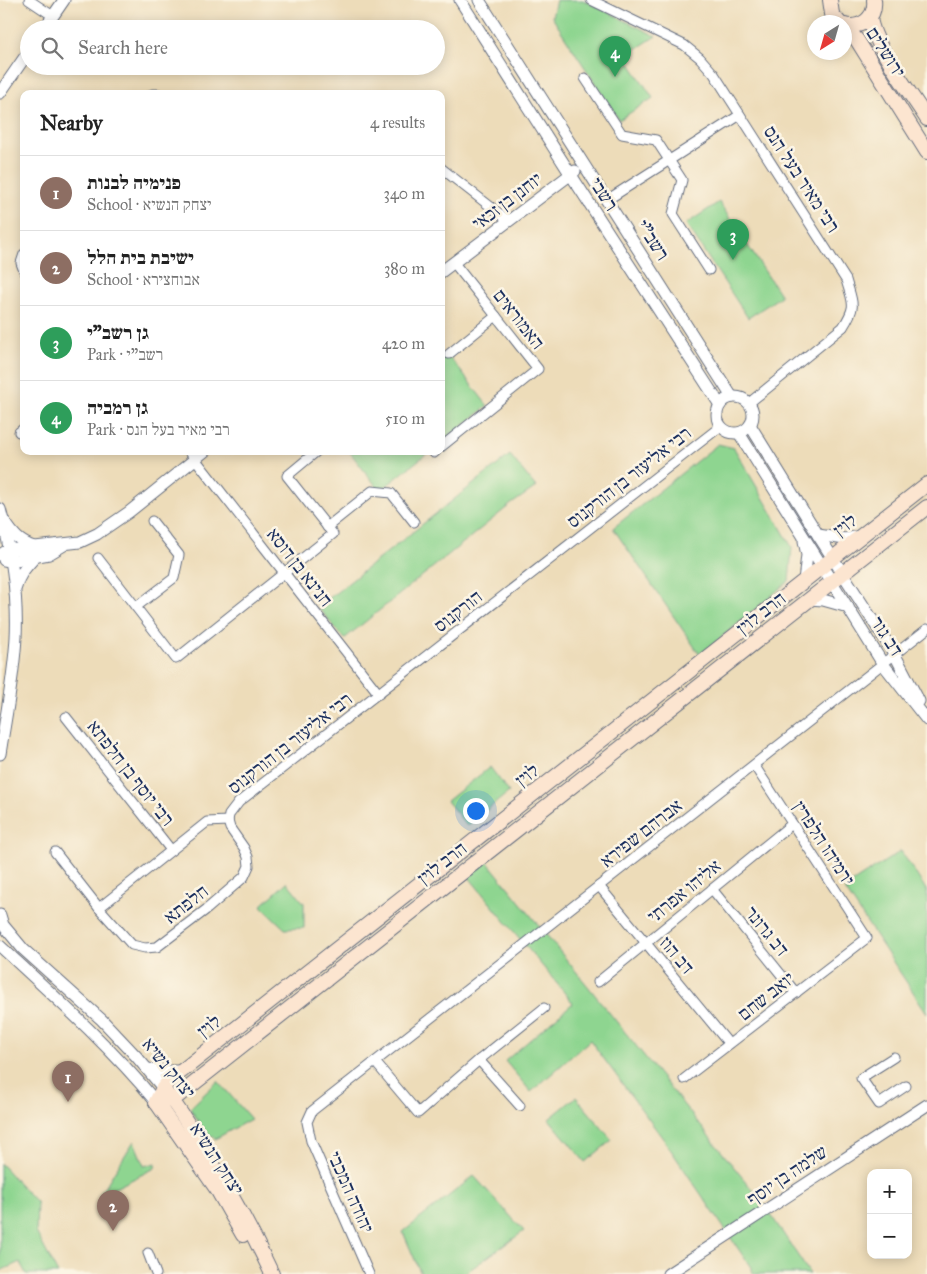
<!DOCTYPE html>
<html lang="en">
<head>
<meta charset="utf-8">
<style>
	body { margin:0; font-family:"IM FELL Great Primer","Frank Ruhl Libre",serif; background:#f2f2f2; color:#222 }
	.controls { position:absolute; right:15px; bottom:15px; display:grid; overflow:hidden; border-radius:10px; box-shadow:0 2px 12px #0003 }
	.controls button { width:45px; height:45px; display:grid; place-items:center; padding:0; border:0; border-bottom:1px solid #e0e0e0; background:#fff; color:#222; font:25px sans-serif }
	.compass { position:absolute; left:807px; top:15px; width:45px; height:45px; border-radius:50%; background:#fff; box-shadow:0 2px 12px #0003; rotate:217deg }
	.you { position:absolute; left:475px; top:810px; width:18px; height:18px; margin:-12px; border:4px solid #fff; border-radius:50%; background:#1a73e8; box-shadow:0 0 0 8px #1a73e833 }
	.badge { display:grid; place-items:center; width:32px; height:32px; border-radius:50%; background:#2563eb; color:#fff; font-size:16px; font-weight:700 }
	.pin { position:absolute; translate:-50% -41px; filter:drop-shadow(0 1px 2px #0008) }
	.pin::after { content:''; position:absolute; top:26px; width:18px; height:15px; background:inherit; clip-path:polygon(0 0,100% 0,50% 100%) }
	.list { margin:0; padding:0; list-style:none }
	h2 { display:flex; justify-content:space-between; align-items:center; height:65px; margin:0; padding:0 20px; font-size:21px }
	h2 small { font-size:16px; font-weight:400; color:#767676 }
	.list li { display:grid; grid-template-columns:32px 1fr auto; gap:15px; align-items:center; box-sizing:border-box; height:75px; padding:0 20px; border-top:1px solid #e0e0e0 }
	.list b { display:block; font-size:19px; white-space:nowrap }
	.list p { margin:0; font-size:16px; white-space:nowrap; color:#767676 }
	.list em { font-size:16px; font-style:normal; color:#767676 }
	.icon { flex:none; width:28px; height:28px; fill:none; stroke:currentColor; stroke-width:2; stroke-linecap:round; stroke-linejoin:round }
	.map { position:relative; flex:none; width:927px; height:1274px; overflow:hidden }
	.search { position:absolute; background:#fff; box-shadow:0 2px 12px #0003; left:20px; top:20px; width:425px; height:55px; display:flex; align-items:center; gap:12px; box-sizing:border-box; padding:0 18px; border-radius:28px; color:#767676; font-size:19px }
	.panel { position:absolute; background:#fff; box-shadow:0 2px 12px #0003; left:20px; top:90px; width:425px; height:365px; border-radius:10px }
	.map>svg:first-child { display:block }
	.green { fill:#8ed590; stroke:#548277 }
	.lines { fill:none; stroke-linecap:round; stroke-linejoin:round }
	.minor-casing { stroke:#646c7e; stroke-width:11 }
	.tertiary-casing { stroke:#646c7e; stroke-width:13 }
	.secondary-casing { stroke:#646c7e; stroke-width:16 }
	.minor { stroke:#fff; stroke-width:9 }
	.tertiary { stroke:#fff; stroke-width:11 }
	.secondary { stroke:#fce5d0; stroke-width:14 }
	.labels { text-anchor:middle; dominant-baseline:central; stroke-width:5; stroke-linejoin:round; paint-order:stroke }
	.street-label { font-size:19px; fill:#1b2f5e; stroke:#fcf5e5 }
</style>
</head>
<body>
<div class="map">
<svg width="927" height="1274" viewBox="0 0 927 1274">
	<rect width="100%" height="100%" fill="#fcf5e5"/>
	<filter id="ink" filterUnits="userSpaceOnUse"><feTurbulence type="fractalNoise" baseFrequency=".02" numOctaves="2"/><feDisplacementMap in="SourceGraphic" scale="10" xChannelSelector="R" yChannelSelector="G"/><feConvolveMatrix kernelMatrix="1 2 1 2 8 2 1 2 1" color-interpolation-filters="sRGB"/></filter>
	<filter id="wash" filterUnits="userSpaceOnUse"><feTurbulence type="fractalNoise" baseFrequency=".0096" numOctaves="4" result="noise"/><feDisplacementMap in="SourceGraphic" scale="20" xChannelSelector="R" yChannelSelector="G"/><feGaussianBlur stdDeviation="1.12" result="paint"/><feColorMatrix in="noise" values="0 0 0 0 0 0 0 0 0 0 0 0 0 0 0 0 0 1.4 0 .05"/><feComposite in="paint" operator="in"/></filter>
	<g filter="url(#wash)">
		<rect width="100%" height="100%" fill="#eddcb9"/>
		<g class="green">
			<path d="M556,0H583L656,36L625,56L653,98L619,120L552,17Z"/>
			<path d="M719,202L781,296L748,318L686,224Z"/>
			<path d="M448,355L488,406L441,443V360Z"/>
			<path d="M718,444L734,448L792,547L789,581L700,655L613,528Z"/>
			<path d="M349,451H430L380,491Z"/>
			<path d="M510,455L536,487L510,505L344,639L318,607Z"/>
			<path d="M490,767L509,792L467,826L447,801Z"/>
			<path d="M901,851L927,891V1013L844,888Z"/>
			<path d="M486,860L763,1203L810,1274H754L750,1266L664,1140L590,1040L531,1092L505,1061L573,1003L467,875Z"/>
			<path d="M287,882L304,903V928L285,929L261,906Z"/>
			<path d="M218,1081L251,1119L215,1139L203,1129L190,1108Z"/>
			<path d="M576,1097L612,1140L585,1162L549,1119Z"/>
			<path d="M134,1141L144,1166L156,1163L155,1168L99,1196Z"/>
			<path d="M0,1163L37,1203L36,1232L58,1274H26L20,1262L0,1271Z"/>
			<path d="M474,1176L524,1231L464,1274H421L403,1232Z"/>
		</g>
	</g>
	<g filter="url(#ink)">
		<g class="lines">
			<defs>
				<g id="minor">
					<path d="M29,0L53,16"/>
					<path d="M591,0L684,45L700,58L714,74L846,280C853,304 857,305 843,327L749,403"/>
					<path d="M585,78L622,134L656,140L682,180L673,214L709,270"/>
					<path d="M152,94H159"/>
					<path d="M441,168L509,221"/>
					<path d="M607,200L740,115"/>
					<path d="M24,254L21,263L24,271"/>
					<path d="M449,354L496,316"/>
					<path d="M19,432L24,428"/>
					<path d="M441,447L538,369L454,263"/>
					<path d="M189,451L379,694"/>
					<path d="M434,453L436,451"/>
					<path d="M327,527L372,491L391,493L414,522"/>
					<path d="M98,558L176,659L333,534L287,476L317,451"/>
					<path d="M136,607L174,578L179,555L152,521"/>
					<path d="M66,717L171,850"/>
					<path d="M228,821L229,815L239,802L721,426"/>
					<path d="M55,852L99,908L132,945L145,948L157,947L207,909L244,877L249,866L248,857L244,848L230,828L228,821"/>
					<path d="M599,886L729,1044"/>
					<path d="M712,889L796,993"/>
					<path d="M99,908L207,822L228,821"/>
					<path d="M598,982L792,824"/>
					<path d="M894,1057L861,1078L879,1104L906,1086"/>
					<path d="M479,1060L520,1106"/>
					<path d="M375,1062L418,1113L479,1060L544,1008"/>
					<path d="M684,1079L867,938L754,765"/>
					<path d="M148,1253L156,1274"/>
					<path d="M369,1274L311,1141L307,1122L312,1111L927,629"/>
				</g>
				<g id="tertiary">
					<path d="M460,0L571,175L720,405"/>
					<path d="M479,0L732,397"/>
					<path d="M44,29L64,0"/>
					<path d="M0,93L29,51"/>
					<path d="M441,272L575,171"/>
					<circle cx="735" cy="415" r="18"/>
					<path d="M750,425L818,535L895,655L919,701"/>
					<path d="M739,433L883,664L927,720"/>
					<path d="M0,509C11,548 18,596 16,637C14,676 6,715 0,754"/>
					<path d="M5,522C13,535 20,542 34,547"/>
					<path d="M818,535L845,539L860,536"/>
					<path d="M0,555L8,550L80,542L97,534L129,512L205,451"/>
					<path d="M4,560L10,561L49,554L64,545"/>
					<path d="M804,581L807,555L804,541"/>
					<path d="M16,587C19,574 26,567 35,557"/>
					<path d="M809,599L823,600L848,607"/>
					<path d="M0,915L3,925L23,949L102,1020L136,1056L163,1088"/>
					<path d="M0,946C54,996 109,1045 156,1102"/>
					<path d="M147,1069L166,1071H182"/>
					<path d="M668,1274L927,1105"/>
				</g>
				<g id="secondary">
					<path d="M830,0L832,14L839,22"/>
					<path d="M870,17C872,43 912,95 927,119"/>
					<path d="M844,25L857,40L927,152"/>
					<path d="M844,25C861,29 876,18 874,0"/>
					<path d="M167,1094C181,1111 192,1130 203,1149C229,1189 252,1231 272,1274"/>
					<path d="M156,1102L163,1088L169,1081L927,484"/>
					<path d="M156,1102L172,1100L178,1096L927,507"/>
					<path d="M156,1102L218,1191L243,1235"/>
				</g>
			</defs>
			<use href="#minor" class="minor-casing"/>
			<use href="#tertiary" class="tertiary-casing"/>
			<use href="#secondary" class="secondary-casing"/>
			<use href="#minor" class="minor"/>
			<use href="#tertiary" class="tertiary"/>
			<use href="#secondary" class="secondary"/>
		</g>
	</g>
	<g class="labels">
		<g class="street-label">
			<text transform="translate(886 52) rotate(57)">ירושלים</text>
			<text transform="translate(802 179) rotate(57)">רבי מאיר בעל הנס</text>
			<text transform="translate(604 194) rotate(57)">רשבי</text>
			<text transform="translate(507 201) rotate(-37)">יוחנן בן זכאי</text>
			<text transform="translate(653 240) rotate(57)">רשב"י</text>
			<text transform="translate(519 319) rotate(52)">האמוראים</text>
			<text transform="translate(629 477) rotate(-38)">רבי אליעזר בן הורקנוס</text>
			<text transform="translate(845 525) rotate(-38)">לוין</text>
			<text transform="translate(300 567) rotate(52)">חנינא בן דוסא</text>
			<text transform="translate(458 611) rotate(-38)">הורקנוס</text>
			<text transform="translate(761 613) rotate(-38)">הרב לוין</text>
			<text transform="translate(887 636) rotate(57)">דב גור</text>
			<text transform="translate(290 743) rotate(-38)">רבי אליעזר בן הורקנוס</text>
			<text transform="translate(131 773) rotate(52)">רבי יוסף בן חלפתא</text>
			<text transform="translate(527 775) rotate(-38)">לוין</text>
			<text transform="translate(641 833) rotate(-38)">אברהם שפירא</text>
			<text transform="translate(824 843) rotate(57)">ירמיהו הלפרין</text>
			<text transform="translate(442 863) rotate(-38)">הרב לוין</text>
			<text transform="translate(684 891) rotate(-39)">אליהו אפרתי</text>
			<text transform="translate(186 904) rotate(-38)">חלפתא</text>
			<text transform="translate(767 931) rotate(51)">דב גרונר</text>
			<text transform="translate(677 955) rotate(50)">דב הוז</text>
			<text transform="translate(766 996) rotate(-38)">יואב שחם</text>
			<text transform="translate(209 1026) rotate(-38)">לוין</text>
			<text transform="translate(169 1068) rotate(51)">יצחק נשיא</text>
			<text transform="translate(217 1159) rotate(57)">יצחק הנשיא</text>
			<text transform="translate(787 1175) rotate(-34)">שלמה בן יוסף</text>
			<text transform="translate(351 1192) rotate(66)">יהודה המכבי</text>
		</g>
	</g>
</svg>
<div class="controls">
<button>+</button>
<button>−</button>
</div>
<svg class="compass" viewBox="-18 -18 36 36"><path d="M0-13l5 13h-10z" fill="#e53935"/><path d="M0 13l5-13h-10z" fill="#767676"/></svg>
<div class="you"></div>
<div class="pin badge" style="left:68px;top:1102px;background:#8d6e63">1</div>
<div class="pin badge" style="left:113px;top:1231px;background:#8d6e63">2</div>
<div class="pin badge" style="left:733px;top:260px;background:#2e9e5b">3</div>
<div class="pin badge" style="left:615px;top:77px;background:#2e9e5b">4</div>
<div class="search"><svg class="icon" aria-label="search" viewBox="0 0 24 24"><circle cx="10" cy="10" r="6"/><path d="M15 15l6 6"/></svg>Search here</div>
<section class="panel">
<h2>Nearby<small>4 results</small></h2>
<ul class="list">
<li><span class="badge" style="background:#8d6e63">1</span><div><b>פנימיה לבנות</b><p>School · יצחק הנשיא</p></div><em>340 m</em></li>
<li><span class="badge" style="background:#8d6e63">2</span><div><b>ישיבת בית הלל</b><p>School · אבוחצירא</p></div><em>380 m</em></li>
<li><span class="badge" style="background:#2e9e5b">3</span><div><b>גן רשב&quot;י</b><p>Park · רשב&quot;י</p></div><em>420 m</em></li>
<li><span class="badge" style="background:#2e9e5b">4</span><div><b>גן רמביה</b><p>Park · רבי מאיר בעל הנס</p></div><em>510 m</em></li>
</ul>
</section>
</div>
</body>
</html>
